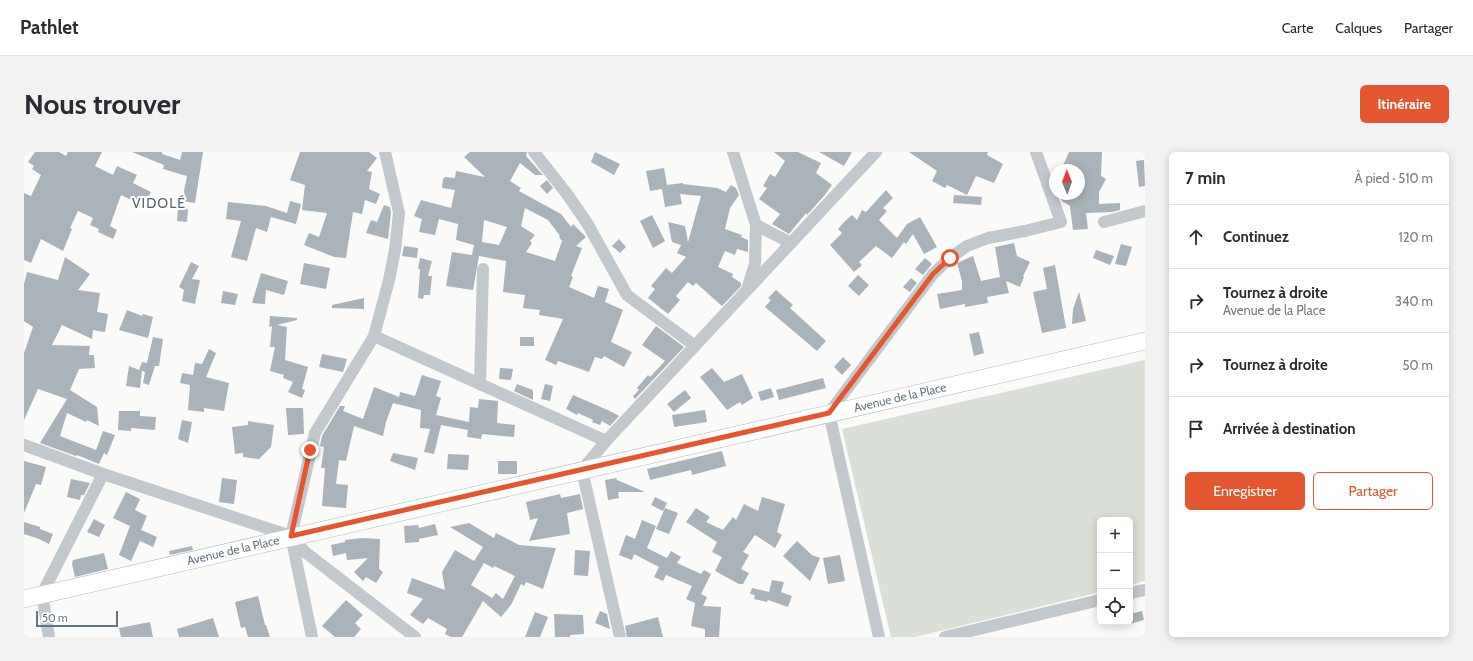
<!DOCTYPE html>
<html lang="fr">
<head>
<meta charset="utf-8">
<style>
	body { margin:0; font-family:Cabin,sans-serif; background:#f2f2f3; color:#2b2b33 }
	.controls { position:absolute; right:12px; bottom:12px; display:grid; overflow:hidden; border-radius:6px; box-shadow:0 2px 10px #0003 }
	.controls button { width:36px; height:36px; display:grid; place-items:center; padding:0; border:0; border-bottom:1px solid #e1e1e2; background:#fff; color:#2b2b33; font:20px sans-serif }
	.compass { position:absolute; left:1025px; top:12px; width:36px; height:36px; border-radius:50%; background:#fff; box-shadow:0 2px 10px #0003; rotate:359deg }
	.scale { position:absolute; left:12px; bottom:10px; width:82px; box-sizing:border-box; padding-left:4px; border:2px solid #657683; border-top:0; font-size:11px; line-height:14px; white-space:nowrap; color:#657683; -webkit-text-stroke:3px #fff; paint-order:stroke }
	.stop { position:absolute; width:12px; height:12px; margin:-9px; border:3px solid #e4572e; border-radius:50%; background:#fff }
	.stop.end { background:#e4572e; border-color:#fff; box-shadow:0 1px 4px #0008 }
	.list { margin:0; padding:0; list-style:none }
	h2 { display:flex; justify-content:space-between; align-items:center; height:52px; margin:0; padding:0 16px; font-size:17px }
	h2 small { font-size:13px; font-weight:400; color:#7c7c81 }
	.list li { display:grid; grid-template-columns:26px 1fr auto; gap:12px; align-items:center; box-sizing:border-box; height:64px; padding:0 16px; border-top:1px solid #e1e1e2 }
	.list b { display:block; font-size:15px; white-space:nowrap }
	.list p { margin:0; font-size:13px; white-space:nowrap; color:#7c7c81 }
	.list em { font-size:13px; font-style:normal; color:#7c7c81 }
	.actions { display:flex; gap:8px; padding:12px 16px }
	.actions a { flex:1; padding:9px 0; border:1px solid #e4572e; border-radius:6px; text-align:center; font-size:14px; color:#e4572e }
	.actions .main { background:#e4572e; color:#fff }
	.icon { flex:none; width:22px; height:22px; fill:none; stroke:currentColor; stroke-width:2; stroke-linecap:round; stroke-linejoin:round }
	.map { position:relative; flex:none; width:1121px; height:485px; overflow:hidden; border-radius:6px }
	header { display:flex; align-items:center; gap:24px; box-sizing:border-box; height:56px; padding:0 20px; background:#fff; border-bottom:1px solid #e1e1e2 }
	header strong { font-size:19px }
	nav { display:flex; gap:22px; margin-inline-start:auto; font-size:14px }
	.intro { display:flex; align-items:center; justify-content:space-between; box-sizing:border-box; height:96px; padding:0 24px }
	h1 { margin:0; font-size:28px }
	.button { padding:10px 18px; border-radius:6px; background:#e4572e; color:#fff; font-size:14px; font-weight:700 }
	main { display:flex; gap:24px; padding:0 24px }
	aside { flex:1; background:#fff; border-radius:6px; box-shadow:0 2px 10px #0003 }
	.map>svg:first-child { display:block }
	.green { fill:#dadfd7 }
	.building { fill:#aab3b9; fill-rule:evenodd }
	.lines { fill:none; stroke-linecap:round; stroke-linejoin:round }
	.secondary-casing { stroke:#b3babf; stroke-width:18 }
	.street { stroke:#c3c8cc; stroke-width:12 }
	.secondary { stroke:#fff; stroke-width:17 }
	.route { stroke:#e4572e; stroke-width:5 }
	.labels { text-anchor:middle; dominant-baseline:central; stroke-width:4; stroke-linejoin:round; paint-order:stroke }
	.street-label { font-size:12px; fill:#657683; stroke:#fff }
	.quarter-label { font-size:14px; letter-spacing:1px; fill:#57646e; stroke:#fff }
</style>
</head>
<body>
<header>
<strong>Pathlet</strong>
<nav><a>Carte</a><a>Calques</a><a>Partager</a></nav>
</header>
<div class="intro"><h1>Nous trouver</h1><a class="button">Itinéraire</a></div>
<main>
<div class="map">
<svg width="1121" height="485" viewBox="0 0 1121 485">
	<rect width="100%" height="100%" fill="#fafaf8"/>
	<path class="green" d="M1121,208V429L1106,433V368H1076V440L891,485H867L818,277Z"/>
	<g class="building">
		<path d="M11,0H35L42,4L44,0H78L71,14L89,23L93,14L113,23L109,31L127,40L120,54L97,43L86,74L93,78L89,87L74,80L75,77L66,73L69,66L54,59L46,76L48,77L39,99L17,87L7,111L0,108V41L7,44L17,23L8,17L10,14L4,10Z"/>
		<path d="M108,0H138V2L156,8L158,0H179L171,51L158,49L163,24L139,17L140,13Z"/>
		<path d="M276,0H345L353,6L343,19L348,20L345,37L356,42L352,52L341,48L338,62L329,60L322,106L310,105L280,93L285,81L295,85L303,61L278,58L281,33L266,28Z"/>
		<path d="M446,0H503L502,4L519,23H511L496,11L486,29L497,36L495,39L537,62L547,75L549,72L562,85L552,94L558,96L547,124L549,125L545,135L570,146L574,134L585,137L581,150L599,158L587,190L608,200L600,215L580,204L578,207L571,205L565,220L534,209L532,213L521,208L539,167L515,163L516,158L499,156L501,143L479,140L482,109L455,104L449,138L422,134L428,100L448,103L450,93L432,88L434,72L415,67L411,83L395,80L398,67L390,64L397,48L427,56L431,38L418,36L419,27L421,25L431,26L432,19L461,25L440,5ZM501,56L524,68L536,84L535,85L538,89L531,109L502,100L508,91L506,89L511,83L497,74ZM460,68L483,75L475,93L458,90Z"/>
		<path d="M571,0L596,12L590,23L567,10Z"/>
		<path d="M750,0H774L797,11L792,21L808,33L800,44L783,63L782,61L765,82L748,72L756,62L735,47L743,36L739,34L746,22L751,25L761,9Z"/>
		<path d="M795,0H828L820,14Z"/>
		<path d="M885,0H964L963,3L979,12L970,31L952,24L943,43L923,33L921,36L908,29L913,19Z"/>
		<path d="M1045,0H1078L1077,24L1082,27L1075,40V52L1096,51V58L1088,60L1062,61L1064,77L1049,78L1046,54L1038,49L1035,42H1055V18H1037Z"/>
		<path d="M1120,8L1121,34L1115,35L1112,9Z"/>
		<path d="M640,16L643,33L659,31V32L693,36L702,40L707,33L712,36L715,43L706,56L701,77L718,83L717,85L724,88V100L713,97L711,103L701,99L694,115L709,122L708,125L717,131V134L698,154L672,131L669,134L664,130L652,144L656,148L644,162L624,146L631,137L627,134L642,116L648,121L662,105L653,101L657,93L648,90L644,70L661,74L664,90L677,44L656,42L658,52L641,55L638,37L626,39L622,19Z"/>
		<path d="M523,28L529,36L523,42L516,34Z"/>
		<path d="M862,38L869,46L859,56L863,59L855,68L873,86L883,72L896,65L913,95L900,102L889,82L882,92L880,90L868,106L852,94L835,110L838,113L830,120L806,93L818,81L814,77L821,69L828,63L833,68L838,58L842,60Z"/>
		<path d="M930,43L958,45L957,53L929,51Z"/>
		<path d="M266,49L277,52L272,72L247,65L243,80L232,76L223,109L207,105L217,69L202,67L204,50L242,54L263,61Z"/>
		<path d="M360,53L366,55L367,61L364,87L342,81L347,68L353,70Z"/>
		<path d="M154,56L164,57L163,70L153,69Z"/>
		<path d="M628,63L641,89L629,96L616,69Z"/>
		<path d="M595,87L602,95L596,101L588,94Z"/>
		<path d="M990,91L993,104L1006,110L999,124L1000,125L996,135L982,129L985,141L963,145L964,151L941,155V152L916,157L913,142L938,138V129L933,111L949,104L957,129L976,125L971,95Z"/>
		<path d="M1097,92L1108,95L1102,114L1091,112Z"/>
		<path d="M380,94L394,96L393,106L378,104Z"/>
		<path d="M1072,98L1090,104L1086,113L1069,106Z"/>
		<path d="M41,105L66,122L54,138L76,141L73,160L84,162L81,180L69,178L68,187L38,173L28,193L66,194L65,203H70L71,216L55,217L46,238L73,255L75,274L63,268L62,270L43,261L36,284L72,298L79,279L91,283L83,303L80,301L75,312L53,303L52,304L16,291L43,247L14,237L0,268V201L9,175L0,169V132L3,120L34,128Z"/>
		<path d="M396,106L408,109L404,124H408L406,143H400L399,147L394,146L396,117H394Z"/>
		<path d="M901,106L908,112L899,123L891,117Z"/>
		<path d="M167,110L175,114L168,127L176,128L171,152L158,149L160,138L155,135Z"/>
		<path d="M280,111L306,116L302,137L276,132Z"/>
		<path d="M1031,113L1042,176L1018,181L1009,140L1023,137L1019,116Z"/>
		<path d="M237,121L264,129L260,143L242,138L241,152L228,151Z"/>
		<path d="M834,123L845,133L835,144L824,134Z"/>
		<path d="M887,126L893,131L886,140L879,135Z"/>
		<path d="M752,138L769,153L766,156L802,189L793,199L741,155L747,148L744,146Z"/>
		<path d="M199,139L214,142L211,153L197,151Z"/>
		<path d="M1055,140L1062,169L1048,172L1049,157Z"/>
		<path d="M340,146V157L308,156V153Z"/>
		<path d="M103,158L118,164L119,162L129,165L124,186L95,178Z"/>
		<path d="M246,164L273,166V168L253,173L263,175L261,208L284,215L278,237L281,238L278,246L264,240L269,230L259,226L260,223L246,219L251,195H246L248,174L245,175Z"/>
		<path d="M632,174L660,195L611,247L609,244L615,238L613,236L624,223L626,225L641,209L618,193Z"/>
		<path d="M955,180L960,201L950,204L945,182Z"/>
		<path d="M129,185L139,187L135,214H131L125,233L119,231L121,220L116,218L118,219L116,236L102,234L105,214L115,218L118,210L123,211Z"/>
		<rect x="496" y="185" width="14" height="9"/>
		<path d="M185,197L192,201L182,225L205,231L200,259L180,256V260L164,258L166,233L156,231L158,221L169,223L171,211L178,212Z"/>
		<path d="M298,202L323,207L319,220L295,215Z"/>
		<path d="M819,205L827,213L818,223L810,215Z"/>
		<path d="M476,216L489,217L487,228L475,227Z"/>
		<path d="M688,216L700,230L718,222L729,246L718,253L716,250L703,258L676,225Z"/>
		<path d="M398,223L417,229L412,244L417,246L412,263L445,270L446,255L454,256L455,247L474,249L473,271L491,273L490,285L458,282L457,287L443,285L444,278L417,273L410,302L400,300L406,277L396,276L397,258L369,251L362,270L359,284L330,274L322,309L315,308L312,332L324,333L322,356L298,354L301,316H297L300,295L296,294L298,284L316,254H321L319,259L339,267L350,235L375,245L376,240L391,244Z"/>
		<path d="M799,226L802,236L755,248L752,238Z"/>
		<path d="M493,232L509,238V248L490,239Z"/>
		<path d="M521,232L529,234L526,249L517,247Z"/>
		<path d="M747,236L750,245L737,249L734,240Z"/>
		<path d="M661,238L667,246L650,260L643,252Z"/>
		<path d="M549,243L588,260L595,264L586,274L578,269L576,273L568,270L569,268L554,261L553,263L542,257Z"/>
		<path d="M262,256H279L280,282L264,283Z"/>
		<path d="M681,258L683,270L650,275L648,263Z"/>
		<path d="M95,259H116V264L132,265L131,278L107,276V279L94,278Z"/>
		<path d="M158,268L168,270L164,291L154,287Z"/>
		<path d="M224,269L250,273L247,295L235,307L219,305V301L211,302L208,275L224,273Z"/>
		<path d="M698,299L702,314L668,323L667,318L626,328L623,317Z"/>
		<path d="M369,301L394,306L391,318L366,309Z"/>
		<path d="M424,302L445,303L444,318L423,317Z"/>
		<path d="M0,309L22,315L17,333L12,332L0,361Z"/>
		<rect x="474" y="309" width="19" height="13"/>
		<path d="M198,326L213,328L210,352L195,350Z"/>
		<path d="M592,326L593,328L621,340H594L595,346L584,348L581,328Z"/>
		<path d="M47,327L66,331L60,343H57L56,348L43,345Z"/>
		<path d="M102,340L116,347L111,358L123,364L117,378L133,385L129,395L116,389L107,409L95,403L106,374L89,366Z"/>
		<path d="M536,342L537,346L556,342L559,357L543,361L546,382L505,389L514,366L506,368L502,350Z"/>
		<path d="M631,345L643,351L639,359L627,353Z"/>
		<path d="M738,345L761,352L753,380L758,383L751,396L731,383L719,400L725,403L717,417L725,421L719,432H715L691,419L698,405L688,400L693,390L662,370L672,356L686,365L682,370L699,378L709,365L712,368L720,352L734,359Z"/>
		<path d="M641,356L654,361L645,382L632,377Z"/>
		<path d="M70,367L81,373L75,385L63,380Z"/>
		<path d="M618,368L632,374L623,396L643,406L647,399L657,405L653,411L677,422L680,418L687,422L677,442L683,445L679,454L697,455L695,485H681V477L667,474L671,451L662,447L668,434L642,423L639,429L630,425L635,415L610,402L608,408L595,403L602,383L611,387Z"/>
		<path d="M0,370L16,375V377L29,382L25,392L15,387L0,382Z"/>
		<path d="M445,371L470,386L472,381L495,393L532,396L519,437L502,430L500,434L497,432L487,453L477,465L459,449L438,485H427L421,482L423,477L404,466L399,472L386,463L399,447L383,441L388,426L421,438L418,420L431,398L450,409L459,395L426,375ZM460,411L469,416L470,414L491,424L479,447L472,441L468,446L447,433Z"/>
		<path d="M411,372L414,383L395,387V390L381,391L380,374L394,373L395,376Z"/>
		<path d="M338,386L356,387L355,417L359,420L352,431L342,425L339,429L330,420L344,406L323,408L322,401L309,404L307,393L321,390V388Z"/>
		<path d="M773,389L788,403L796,406L786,429L759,404Z"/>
		<path d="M168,394L169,398L146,403L145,399Z"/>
		<path d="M551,398L566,399L564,424L550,423Z"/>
		<path d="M80,401L84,417L51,425L48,412L49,408Z"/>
		<path d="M816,403L821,429L804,432L799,406Z"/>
		<path d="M748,428L760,430L757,440L768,444L764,455L744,448L743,450L730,447L731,443L726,442L728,436L745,440Z"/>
		<path d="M234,444L241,473H242L246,485H224L221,475L217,476L211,450Z"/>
		<path d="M322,448L339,463L331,471L337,477L330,485H311L298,474Z"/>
		<path d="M576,459L583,462L586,477L571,471Z"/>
		<path d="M1118,459L1120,468L1106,472V462Z"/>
		<path d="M511,460L524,465L516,485H501Z"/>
		<path d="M530,462L559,463L560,482L546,483V485H531Z"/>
		<path d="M634,465L639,485H603L601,474Z"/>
		<path d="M189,466L195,485H155L153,477Z"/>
		<path d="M126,470L129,485H97L95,476Z"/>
	</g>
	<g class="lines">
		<defs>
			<path id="secondary" d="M0,447L1121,189"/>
		</defs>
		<use href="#secondary" class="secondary-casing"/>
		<g class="street">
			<path d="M510,0L543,42L563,71L603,143L671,194"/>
			<path d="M709,0L732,73L731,112L724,134"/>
			<path d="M1080,70L1121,59"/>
			<path d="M732,73L767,91"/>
			<path d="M350,184L582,289"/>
			<path d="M456,232L459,117"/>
			<path d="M0,293L79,322L267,384L281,400L391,485"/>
			<path d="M1106,441L1121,438"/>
			<path d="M25,485L18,442L79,322"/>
			<path d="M288,485L267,384L291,281L350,184L365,128L371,98L375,61L361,0"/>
			<path d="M596,485L558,318L582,289L852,0"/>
			<path d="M855,485L805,261L909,122L926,106L943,94L964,86L1001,79L1037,70L1012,0"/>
			<path d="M921,485L1076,448"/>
		</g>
		<use href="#secondary" class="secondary"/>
	</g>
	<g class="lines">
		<path class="route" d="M286,298L267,384L805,261L909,122L926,106"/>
	</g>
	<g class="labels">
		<g class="street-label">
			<text transform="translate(876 245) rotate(-13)">Avenue de la Place</text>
			<text transform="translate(209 398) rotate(-13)">Avenue de la Place</text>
		</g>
		<g class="quarter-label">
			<text x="135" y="51">VIDOLÉ</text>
		</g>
	</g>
</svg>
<div class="controls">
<button>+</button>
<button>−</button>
<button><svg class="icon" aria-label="locate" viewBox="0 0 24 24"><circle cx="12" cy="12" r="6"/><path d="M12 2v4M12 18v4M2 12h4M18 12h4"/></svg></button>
</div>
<svg class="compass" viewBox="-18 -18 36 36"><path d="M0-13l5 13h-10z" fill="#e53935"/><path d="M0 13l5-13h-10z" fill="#7c7c81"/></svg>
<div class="scale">50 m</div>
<div class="stop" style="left:926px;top:106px"></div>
<div class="stop end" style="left:286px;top:298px"></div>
</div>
<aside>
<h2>7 min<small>À pied · 510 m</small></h2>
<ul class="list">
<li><svg class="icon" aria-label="ahead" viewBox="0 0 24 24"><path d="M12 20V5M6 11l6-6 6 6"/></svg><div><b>Continuez</b></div><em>120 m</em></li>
<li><svg class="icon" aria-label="right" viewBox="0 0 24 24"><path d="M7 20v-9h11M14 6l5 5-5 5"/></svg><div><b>Tournez à droite</b><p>Avenue de la Place</p></div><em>340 m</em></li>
<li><svg class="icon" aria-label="right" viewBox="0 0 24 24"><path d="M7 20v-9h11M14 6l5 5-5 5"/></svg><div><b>Tournez à droite</b></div><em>50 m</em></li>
<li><svg class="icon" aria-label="arrive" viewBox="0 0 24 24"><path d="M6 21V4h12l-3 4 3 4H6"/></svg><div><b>Arrivée à destination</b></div></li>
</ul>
<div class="actions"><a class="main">Enregistrer</a><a>Partager</a></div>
</aside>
</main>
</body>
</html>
